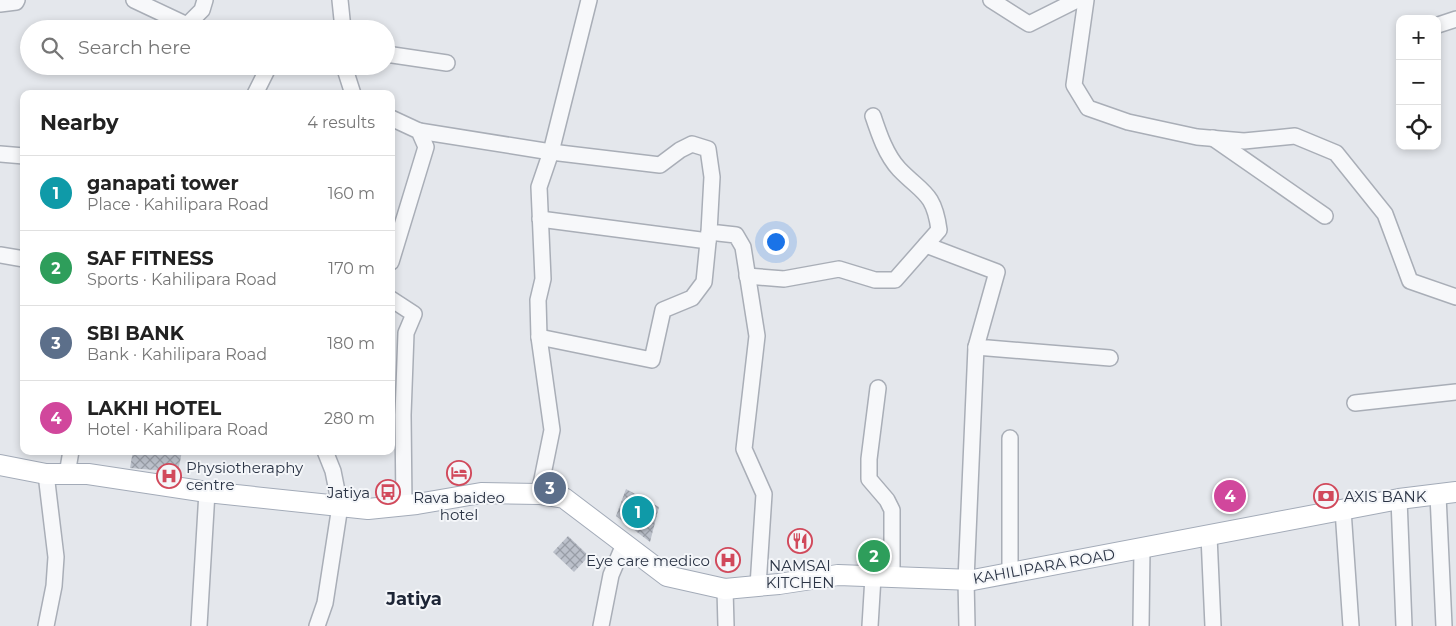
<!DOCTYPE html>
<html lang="en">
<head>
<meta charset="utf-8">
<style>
	body { margin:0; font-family:Montserrat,sans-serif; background:#f2f2f2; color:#222 }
	.controls { position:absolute; right:15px; top:15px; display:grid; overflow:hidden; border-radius:10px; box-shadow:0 2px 8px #0003 }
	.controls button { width:45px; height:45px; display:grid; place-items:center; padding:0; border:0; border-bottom:1px solid #e0e0e0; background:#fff; color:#222; font:25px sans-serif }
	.you { position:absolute; left:775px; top:241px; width:18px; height:18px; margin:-12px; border:4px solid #fff; border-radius:50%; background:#1a73e8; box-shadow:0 0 0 8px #1a73e833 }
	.badge { display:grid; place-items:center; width:32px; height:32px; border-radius:50%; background:#d1495b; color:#fff; font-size:16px; font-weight:700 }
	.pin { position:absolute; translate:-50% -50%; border:2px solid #fff; box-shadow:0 1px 5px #0006 }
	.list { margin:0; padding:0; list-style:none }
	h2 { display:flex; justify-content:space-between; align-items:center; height:65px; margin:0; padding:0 20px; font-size:21px }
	h2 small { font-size:16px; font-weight:400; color:#767676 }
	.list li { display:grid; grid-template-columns:32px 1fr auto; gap:15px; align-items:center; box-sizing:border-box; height:75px; padding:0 20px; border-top:1px solid #e0e0e0 }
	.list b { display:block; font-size:19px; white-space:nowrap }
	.list p { margin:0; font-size:16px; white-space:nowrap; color:#767676 }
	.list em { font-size:16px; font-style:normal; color:#767676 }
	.icon { flex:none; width:28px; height:28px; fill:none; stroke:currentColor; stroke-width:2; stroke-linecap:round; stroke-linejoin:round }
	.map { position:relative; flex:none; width:1456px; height:626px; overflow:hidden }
	.search { position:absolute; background:#fff; box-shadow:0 2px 8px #0003; left:20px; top:20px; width:375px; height:55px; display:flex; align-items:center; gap:12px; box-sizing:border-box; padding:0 18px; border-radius:28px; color:#767676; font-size:19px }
	.panel { position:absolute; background:#fff; box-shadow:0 2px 8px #0003; left:20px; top:90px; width:375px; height:365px; border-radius:10px }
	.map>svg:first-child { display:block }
	.building { fill:url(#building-cross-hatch) }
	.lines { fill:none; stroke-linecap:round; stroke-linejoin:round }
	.minor-casing { stroke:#a9aeb7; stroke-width:18 }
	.major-casing { stroke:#a3abb8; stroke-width:22 }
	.minor { stroke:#f7f8fa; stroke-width:15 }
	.major { stroke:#fff; stroke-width:20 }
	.labels { text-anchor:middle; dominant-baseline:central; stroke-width:4; stroke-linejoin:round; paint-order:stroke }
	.poi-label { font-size:15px; fill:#2b3445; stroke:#f4f6f9; text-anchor:start }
	.street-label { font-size:15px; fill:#2b3445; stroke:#f4f6f9 }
	.quarter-label { font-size:18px; font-weight:bold; fill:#1d2536; stroke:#f4f6f9 }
</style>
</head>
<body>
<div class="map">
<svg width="1456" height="626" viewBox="0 0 1456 626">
	<defs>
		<pattern id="building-cross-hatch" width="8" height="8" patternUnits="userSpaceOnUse" patternTransform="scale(1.25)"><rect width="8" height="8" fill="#bbc0ca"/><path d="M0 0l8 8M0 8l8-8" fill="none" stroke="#989da6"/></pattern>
	</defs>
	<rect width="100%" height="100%" fill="#e4e7ec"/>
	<g class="building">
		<path d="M133,451H182L178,472L130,468Z"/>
		<path d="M626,489L659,507L650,542L616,516Z"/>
		<path d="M568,536L589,556L574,572L553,552Z"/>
	</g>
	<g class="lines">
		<defs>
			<g id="minor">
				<path d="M134,0L187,25L202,10L205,0"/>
				<path d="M340,0L343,29"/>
				<path d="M991,0L1029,24L1077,0"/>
				<path d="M1086,0L1074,85L1088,108L1128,122L1197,137L1244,141L1295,136L1336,153L1385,214L1410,281L1456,297"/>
				<path d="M0,4L16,2L17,0"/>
				<path d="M1438,25L1456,19"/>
				<path d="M386,54L447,63"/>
				<path d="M344,66L353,94"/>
				<path d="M255,94L269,66"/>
				<path d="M391,118L419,131L426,147L391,262"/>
				<path d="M419,131L551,152L589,0"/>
				<path d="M1213,138L1325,216"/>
				<path d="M0,154L24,156"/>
				<path d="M540,219L708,241"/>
				<path d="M926,245L997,272L976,347L1110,358"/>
				<path d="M0,255L24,259"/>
				<path d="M747,276L784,279L839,269L875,280H895L939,230C934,192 922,193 899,169C886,155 879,134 873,116"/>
				<path d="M391,299L414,314L406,333L403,415L404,506"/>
				<path d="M539,337L652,360L663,310L692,298L704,282L709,232"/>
				<path d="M878,388L869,459V479L887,500L892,510V577"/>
				<path d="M1355,403L1456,392"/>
				<path d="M1010,438V574"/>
				<path d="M67,474L71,451"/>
				<path d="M539,494L552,430L539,337L538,300L543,279L539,187L551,152L660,165L680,150L692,144L708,149L712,177L709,232L736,235L743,247L757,336L744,449L764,494L758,586"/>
				<path d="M1438,495L1444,626"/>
				<path d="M1399,499L1404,626"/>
				<path d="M1343,510L1351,626"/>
				<path d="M1209,536L1213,626"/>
				<path d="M725,589L726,626"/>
				<path d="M46,626L54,586L56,557L46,474"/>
				<path d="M199,626L207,492"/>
				<path d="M317,626L325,603L340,506L333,471L325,451"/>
				<path d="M601,626L611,575L625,542"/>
				<path d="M870,626L873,577"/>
				<path d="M967,626L966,580L976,347"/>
				<path d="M1141,626L1142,549"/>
			</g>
			<path id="major" d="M0,465L46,474H88L207,492L368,509L417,504L481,493L539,494L564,498L667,576L725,589L779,584L838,575L973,580L1399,499L1456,492"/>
		</defs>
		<use href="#minor" class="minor-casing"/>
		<use href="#major" class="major-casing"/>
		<use href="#minor" class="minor"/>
		<use href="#major" class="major"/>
	</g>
	<defs>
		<symbol id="hotel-ring" viewBox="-11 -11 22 22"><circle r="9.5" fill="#f4f6f9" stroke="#d1495b" stroke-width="1.5"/><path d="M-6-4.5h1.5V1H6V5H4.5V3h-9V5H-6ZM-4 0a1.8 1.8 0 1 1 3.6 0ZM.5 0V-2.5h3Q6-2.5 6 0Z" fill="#d1495b"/></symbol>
		<symbol id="hospital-ring" viewBox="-11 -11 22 22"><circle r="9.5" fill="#f4f6f9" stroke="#d1495b" stroke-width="1.5"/><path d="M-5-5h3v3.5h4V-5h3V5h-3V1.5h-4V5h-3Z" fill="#d1495b"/></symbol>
		<symbol id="bus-ring" viewBox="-11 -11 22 22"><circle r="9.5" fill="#f4f6f9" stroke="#d1495b" stroke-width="1.5"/><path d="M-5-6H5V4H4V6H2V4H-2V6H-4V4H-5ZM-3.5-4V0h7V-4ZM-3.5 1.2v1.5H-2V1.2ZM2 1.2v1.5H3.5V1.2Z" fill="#d1495b"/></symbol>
		<symbol id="bank-ring" viewBox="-11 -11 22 22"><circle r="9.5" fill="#f4f6f9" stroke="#d1495b" stroke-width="1.5"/><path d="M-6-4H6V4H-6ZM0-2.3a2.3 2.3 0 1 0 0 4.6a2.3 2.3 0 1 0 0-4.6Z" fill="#d1495b"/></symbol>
		<symbol id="restaurant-ring" viewBox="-11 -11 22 22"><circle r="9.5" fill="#f4f6f9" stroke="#d1495b" stroke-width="1.5"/><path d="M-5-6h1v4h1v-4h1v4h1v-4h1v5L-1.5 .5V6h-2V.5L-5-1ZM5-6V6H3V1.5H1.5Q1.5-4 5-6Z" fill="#d1495b"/></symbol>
	</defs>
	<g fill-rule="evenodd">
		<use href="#hotel-ring" x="445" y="459" width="28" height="28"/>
		<use href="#hospital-ring" x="155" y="462" width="28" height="28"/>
		<use href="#bus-ring" x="374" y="478" width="28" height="28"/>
		<use href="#bank-ring" x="1312" y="482" width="28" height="28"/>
		<use href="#restaurant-ring" x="786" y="527" width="28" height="28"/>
		<use href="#hospital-ring" x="714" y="546" width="28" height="28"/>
	</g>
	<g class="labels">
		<g class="poi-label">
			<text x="186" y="467">Physiotheraphy<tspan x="186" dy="17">centre</tspan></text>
			<text x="370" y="492" text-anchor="end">Jatiya</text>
			<text x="1344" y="496">AXIS BANK</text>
			<text x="459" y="497" text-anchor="middle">Rava baideo<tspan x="459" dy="17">hotel</tspan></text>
			<text x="710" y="560" text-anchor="end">Eye care medico</text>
			<text x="800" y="565" text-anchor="middle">NAMSAI<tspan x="800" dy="17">KITCHEN</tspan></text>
		</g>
		<g class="street-label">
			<text transform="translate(1044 566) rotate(-10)">KAHILIPARA ROAD</text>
		</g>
		<g class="quarter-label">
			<text x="414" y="599">Jatiya</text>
		</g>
	</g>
</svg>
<div class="controls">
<button>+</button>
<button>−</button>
<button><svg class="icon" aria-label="locate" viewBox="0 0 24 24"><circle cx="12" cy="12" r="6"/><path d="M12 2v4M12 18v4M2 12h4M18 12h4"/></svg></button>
</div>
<div class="you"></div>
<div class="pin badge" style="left:638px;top:512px;background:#0f9aa8">1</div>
<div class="pin badge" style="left:874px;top:556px;background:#2e9e5b">2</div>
<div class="pin badge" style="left:550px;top:488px;background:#5c6f8a">3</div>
<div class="pin badge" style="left:1230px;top:496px;background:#d1479c">4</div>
<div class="search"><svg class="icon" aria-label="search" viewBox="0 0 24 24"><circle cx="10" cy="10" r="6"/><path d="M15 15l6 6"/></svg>Search here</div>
<section class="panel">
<h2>Nearby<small>4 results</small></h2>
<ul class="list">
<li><span class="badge" style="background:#0f9aa8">1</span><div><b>ganapati tower</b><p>Place · Kahilipara Road</p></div><em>160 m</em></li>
<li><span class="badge" style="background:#2e9e5b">2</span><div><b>SAF FITNESS</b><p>Sports · Kahilipara Road</p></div><em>170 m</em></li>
<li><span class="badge" style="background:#5c6f8a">3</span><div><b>SBI BANK</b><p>Bank · Kahilipara Road</p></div><em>180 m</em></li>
<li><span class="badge" style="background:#d1479c">4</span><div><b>LAKHI HOTEL</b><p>Hotel · Kahilipara Road</p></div><em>280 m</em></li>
</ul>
</section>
</div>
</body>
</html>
